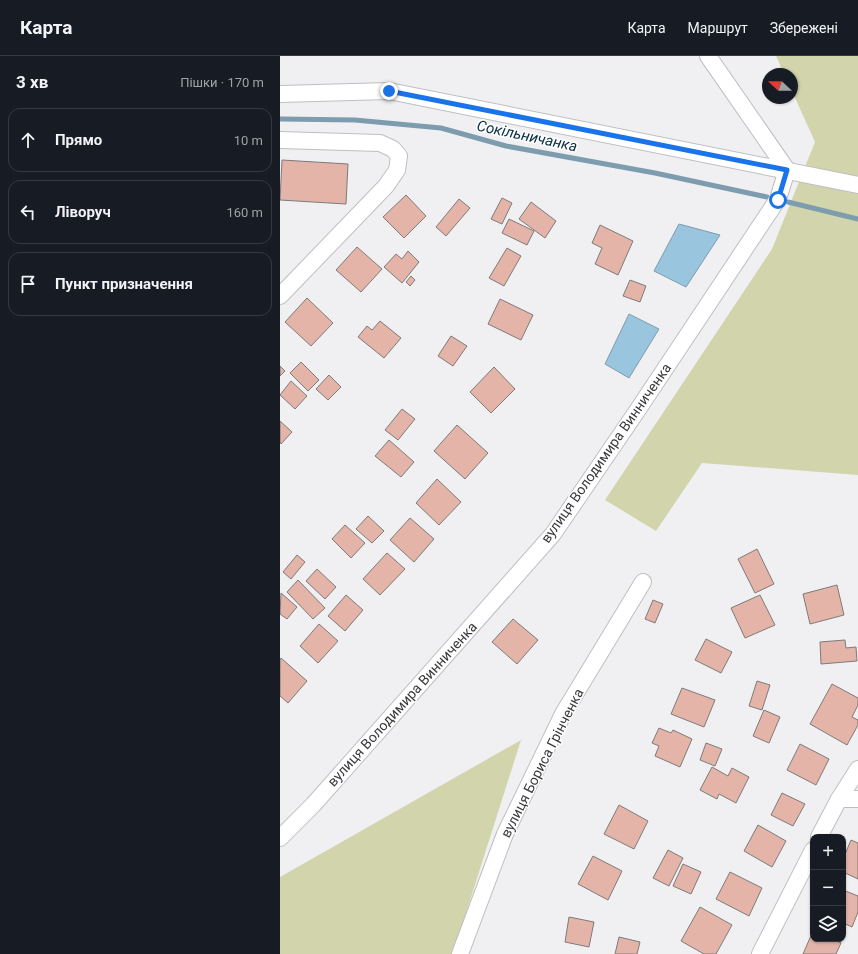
<!DOCTYPE html>
<html lang="uk">
<head>
<meta charset="utf-8">
<style>
	body { margin:0; font-family:Roboto,sans-serif; background:#20242c; color:#f1f3f6 }
	.controls { position:absolute; right:12px; bottom:12px; display:grid; overflow:hidden; border-radius:8px; box-shadow:0 1px 3px #0004 }
	.controls button { width:36px; height:36px; display:grid; place-items:center; padding:0; border:0; border-bottom:1px solid #363941; background:#171b24; color:#f1f3f6; font:20px sans-serif }
	.compass { position:absolute; left:482px; top:12px; width:36px; height:36px; border-radius:50%; background:#171b24; box-shadow:0 1px 3px #0004; rotate:292deg }
	.stop { position:absolute; width:12px; height:12px; margin:-9px; border:3px solid #1a73e8; border-radius:50%; background:#fff }
	.stop.end { background:#1a73e8; border-color:#fff; box-shadow:0 1px 4px #0008 }
	.list { margin:0; padding:0; list-style:none }
	h2 { display:flex; justify-content:space-between; align-items:center; height:52px; margin:0; padding:0 16px; font-size:17px }
	h2 small { font-size:13px; font-weight:400; color:#9ea1a6 }
	.list li { display:grid; grid-template-columns:26px 1fr auto; gap:12px; align-items:center; box-sizing:border-box; height:64px; margin:0 8px 8px; padding:0 8px; border:1px solid #363941; border-radius:12px }
	.list b { display:block; font-size:15px; white-space:nowrap }
	.list em { font-size:13px; font-style:normal; color:#9ea1a6 }
	.icon { flex:none; width:22px; height:22px; fill:none; stroke:currentColor; stroke-width:2; stroke-linecap:round; stroke-linejoin:round }
	.map { position:relative; flex:none; width:578px; height:898px; overflow:hidden }
	header { display:flex; align-items:center; gap:24px; box-sizing:border-box; height:56px; padding:0 20px; background:#171b24; border-bottom:1px solid #363941 }
	header strong { font-size:19px }
	nav { display:flex; gap:22px; margin-inline-start:auto; font-size:14px }
	main { display:flex }
	aside { flex:1; background:#171b24 }
	.map>svg:first-child { display:block }
	.green { fill:#d2d5ac }
	.water { fill:#99c5de; stroke:#7d9cad }
	.lines { fill:none; stroke-linecap:round; stroke-linejoin:round }
	.stream { stroke:#7d9cad; stroke-width:5 }
	.building { fill:#e4b4a8; stroke:#7d7b7a }
	.street-casing { stroke:#bfbfc2; stroke-width:18 }
	.street { stroke:#fff; stroke-width:16 }
	.route { stroke:#1a73e8; stroke-width:5 }
	.labels { text-anchor:middle; dominant-baseline:central; stroke-width:3; stroke-linejoin:round; paint-order:stroke }
	.street-label { font-size:14px; fill:#3b3b3c; stroke:#fefeff }
	.water-label { font-size:15px; font-style:italic; fill:#082f41; stroke:#fefeff }
</style>
</head>
<body>
<header>
<strong>Карта</strong>
<nav><a>Карта</a><a>Маршрут</a><a>Збережені</a></nav>
</header>
<main>
<aside>
<h2>3 хв<small>Пішки · 170 m</small></h2>
<ul class="list">
<li><svg class="icon" aria-label="ahead" viewBox="0 0 24 24"><path d="M12 20V5M6 11l6-6 6 6"/></svg><div><b>Прямо</b></div><em>10 m</em></li>
<li><svg class="icon" aria-label="left" viewBox="0 0 24 24"><path d="M17 20v-9H6M10 6l-5 5 5 5"/></svg><div><b>Ліворуч</b></div><em>160 m</em></li>
<li><svg class="icon" aria-label="arrive" viewBox="0 0 24 24"><path d="M6 21V4h12l-3 4 3 4H6"/></svg><div><b>Пункт призначення</b></div></li>
</ul>
</aside>
<div class="map">
<svg width="578" height="898" viewBox="0 0 578 898">
	<rect width="100%" height="100%" fill="#f0f0f3"/>
	<g class="green">
		<path d="M496,0H578V419L422,407L376,475L325,444L492,193L535,86L512,35V18H504Z"/>
		<path d="M241,684L173,898H0V821Z"/>
	</g>
	<g class="water">
		<path d="M399,168L440,179L406,231L374,215Z"/>
		<path d="M349,258L379,273L349,322L325,308Z"/>
	</g>
	<g class="lines">
		<g class="stream">
			<path d="M0,63L75,64L161,72L226,90L375,117L487,141"/>
			<path d="M508,146L578,163"/>
		</g>
	</g>
	<g class="building">
		<path d="M2,104L68,108L66,148L0,144Z"/>
		<path d="M126,139L146,160L124,182L103,161Z"/>
		<path d="M222,142L232,147L222,168L211,163Z"/>
		<path d="M179,143L190,152L166,180L156,171Z"/>
		<path d="M251,146L276,165L265,182L239,163Z"/>
		<path d="M229,163L254,175L247,189L222,177Z"/>
		<path d="M320,169L353,185L338,219L315,208L322,192L312,187Z"/>
		<path d="M77,191L102,213L81,236L56,214Z"/>
		<path d="M227,192L241,200L224,230L209,222Z"/>
		<path d="M128,195L139,206L122,227L104,211L116,198L122,203Z"/>
		<path d="M131,220L135,224L130,230L126,226Z"/>
		<path d="M350,224L366,230L360,246L343,240Z"/>
		<path d="M27,242L53,267L31,290L5,266Z"/>
		<path d="M220,243L253,259L241,284L208,268Z"/>
		<path d="M100,265L121,282L104,302L78,281L87,270L92,274Z"/>
		<path d="M171,280L187,290L173,310L158,300Z"/>
		<path d="M21,306L39,324L28,335L10,317Z"/>
		<path d="M0,310L5,315L0,320Z"/>
		<path d="M214,311L235,333L211,357L190,336Z"/>
		<path d="M49,319L61,331L48,344L36,333Z"/>
		<path d="M11,325L27,340L15,353L0,339Z"/>
		<path d="M122,353L135,363L118,384L105,374Z"/>
		<path d="M0,365L12,376L1,388L0,386Z"/>
		<path d="M177,369L208,397L185,423L154,395Z"/>
		<path d="M109,384L134,406L121,421L95,400Z"/>
		<path d="M157,423L181,446L159,469L136,447Z"/>
		<path d="M88,460L104,475L92,487L76,473Z"/>
		<path d="M130,462L154,483L134,506L110,484Z"/>
		<path d="M65,469L85,487L71,502L52,483Z"/>
		<path d="M477,493L494,528L475,537L458,503Z"/>
		<path d="M107,497L125,513L100,539L83,523Z"/>
		<path d="M17,499L25,506L11,523L3,516Z"/>
		<path d="M37,513L56,531L45,543L26,525Z"/>
		<path d="M18,524L45,552L33,563L7,536Z"/>
		<path d="M557,529L564,559L530,568L523,538Z"/>
		<path d="M1,537L17,551L7,563L0,558Z"/>
		<path d="M66,539L83,554L65,575L48,560Z"/>
		<path d="M480,539L495,569L465,582L451,552Z"/>
		<path d="M373,544L383,548L375,567L365,563Z"/>
		<path d="M233,563L258,584L237,608L212,586Z"/>
		<path d="M39,568L58,585L38,607L20,590Z"/>
		<path d="M426,583L452,596L441,617L415,604Z"/>
		<path d="M565,584L566,592L576,591L577,605L541,608L540,586Z"/>
		<path d="M1,602L27,625L8,647L0,640V604Z"/>
		<path d="M477,625L490,629L482,654L469,650Z"/>
		<path d="M552,628L578,642V649L572,661L578,664V669L567,689L530,668Z"/>
		<path d="M402,632L435,644L424,671L391,658Z"/>
		<path d="M484,654L500,661L489,687L473,680Z"/>
		<path d="M379,672L391,677L393,674L412,683L400,711L375,700L379,690L372,687Z"/>
		<path d="M426,687L442,693L435,710L420,704Z"/>
		<path d="M520,688L549,703L536,729L507,714Z"/>
		<path d="M432,711L448,720L452,712L469,721L456,747L439,738L437,743L420,734Z"/>
		<path d="M502,737L525,748L513,770L491,759Z"/>
		<path d="M339,749L368,765L354,793L324,778Z"/>
		<path d="M478,769L506,785L492,811L464,795Z"/>
		<path d="M571,784L578,787V823L563,816V803Z"/>
		<path d="M388,794L403,802L389,830L373,822Z"/>
		<path d="M313,800L342,815L328,844L298,828Z"/>
		<path d="M403,808L421,816L411,838L393,830Z"/>
		<path d="M450,816L482,832L469,860L436,843Z"/>
		<path d="M563,834L578,840V856L572,871L563,867Z"/>
		<path d="M420,851L452,869L436,898H424L401,885Z"/>
		<path d="M289,861L314,866L309,891L285,886Z"/>
		<path d="M533,875V883H552L561,887L556,898H523Z"/>
		<path d="M339,881L360,886L357,898H335Z"/>
	</g>
	<g class="lines">
		<defs>
			<g id="street">
				<path d="M428,0L507,114"/>
				<path d="M0,38L109,35L578,129"/>
				<path d="M0,84L100,87L113,93L119,100L117,114L106,130L0,240"/>
				<path d="M559,743H578"/>
				<path d="M539,781L559,743L578,713"/>
				<path d="M0,782L33,749L273,478L357,355L498,143L507,114"/>
				<path d="M180,898L225,778L283,658L363,526"/>
				<path d="M480,898L533,794"/>
			</g>
		</defs>
		<use href="#street" class="street-casing"/>
		<use href="#street" class="street"/>
	</g>
	<g class="lines">
		<path class="route" d="M109,35L507,114L498,144"/>
	</g>
	<g class="labels">
		<g class="street-label">
			<text transform="translate(326 397) rotate(-55)">вулиця Володимира Винниченка</text>
			<text transform="translate(122 648) rotate(-48)">вулиця Володимира Винниченка</text>
			<text transform="translate(262 707) rotate(-63)">вулиця Бориса Грінченка</text>
		</g>
		<g class="water-label">
			<text transform="translate(247 80) rotate(12)">Сокільничанка</text>
		</g>
	</g>
</svg>
<div class="controls">
<button>+</button>
<button>−</button>
<button><svg class="icon" aria-label="layers" viewBox="0 0 24 24"><path d="M12 4l9 5-9 5-9-5zM3 14l9 5 9-5"/></svg></button>
</div>
<svg class="compass" viewBox="-18 -18 36 36"><path d="M0-13l5 13h-10z" fill="#e53935"/><path d="M0 13l5-13h-10z" fill="#9ea1a6"/></svg>
<div class="stop" style="left:498px;top:144px"></div>
<div class="stop end" style="left:109px;top:35px"></div>
</div>
</main>
</body>
</html>
